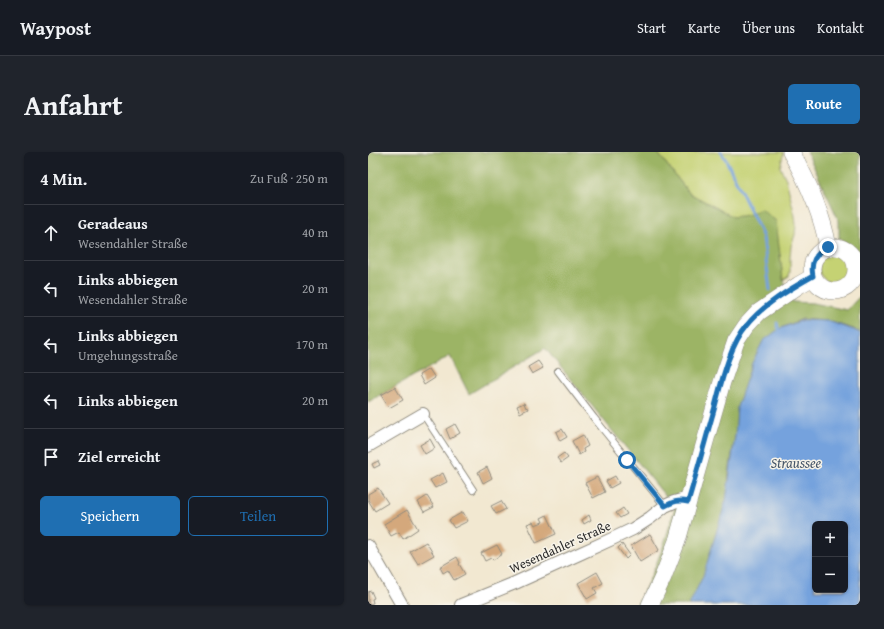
<!DOCTYPE html>
<html lang="de">
<head>
<meta charset="utf-8">
<style>
	body { margin:0; font-family:"Gentium Book Plus",serif; background:#20242c; color:#f1f3f6 }
	.controls { position:absolute; right:12px; bottom:12px; display:grid; overflow:hidden; border-radius:6px; box-shadow:0 1px 3px #0004 }
	.controls button { width:36px; height:36px; display:grid; place-items:center; padding:0; border:0; border-bottom:1px solid #363941; background:#171b24; color:#f1f3f6; font:20px sans-serif }
	.stop { position:absolute; width:12px; height:12px; margin:-9px; border:3px solid #1f6fb2; border-radius:50%; background:#fff }
	.stop.end { background:#1f6fb2; border-color:#fff; box-shadow:0 1px 4px #0008 }
	.list { margin:0; padding:0; list-style:none }
	h2 { display:flex; justify-content:space-between; align-items:center; height:52px; margin:0; padding:0 16px; font-size:17px }
	h2 small { font-size:13px; font-weight:400; color:#9ea1a6 }
	.list li { display:grid; grid-template-columns:26px 1fr auto; gap:12px; align-items:center; box-sizing:border-box; height:56px; padding:0 16px; border-top:1px solid #363941 }
	.list b { display:block; font-size:15px; white-space:nowrap }
	.list p { margin:0; font-size:13px; white-space:nowrap; color:#9ea1a6 }
	.list em { font-size:13px; font-style:normal; color:#9ea1a6 }
	.actions { display:flex; gap:8px; padding:12px 16px }
	.actions a { flex:1; padding:9px 0; border:1px solid #1f6fb2; border-radius:6px; text-align:center; font-size:14px; color:#1f6fb2 }
	.actions .main { background:#1f6fb2; color:#fff }
	.icon { flex:none; width:22px; height:22px; fill:none; stroke:currentColor; stroke-width:2; stroke-linecap:round; stroke-linejoin:round }
	.map { position:relative; flex:none; width:492px; height:453px; overflow:hidden; border-radius:6px }
	header { display:flex; align-items:center; gap:24px; box-sizing:border-box; height:56px; padding:0 20px; background:#171b24; border-bottom:1px solid #363941 }
	header strong { font-size:19px }
	nav { display:flex; gap:22px; margin-inline-start:auto; font-size:14px }
	.intro { display:flex; align-items:center; justify-content:space-between; box-sizing:border-box; height:96px; padding:0 24px }
	h1 { margin:0; font-size:28px }
	.button { padding:10px 18px; border-radius:6px; background:#1f6fb2; color:#fff; font-size:14px; font-weight:700 }
	main { display:flex; gap:24px; padding:0 24px }
	aside { flex:1; background:#171b24; border-radius:6px; box-shadow:0 1px 3px #0004 }
	.map>svg:first-child { display:block }
	.green { fill:#c5d273; stroke:#787e4f }
	.forest { fill:#9cb465; stroke:#647048 }
	.water { fill:#74a2dd; stroke:#506684; fill-rule:evenodd }
	.lines { fill:none; stroke-linecap:round; stroke-linejoin:round }
	.stream { stroke:#74a2dd; stroke-width:3 }
	.building { fill:#d4a87b }
	.lane-casing { stroke:#8e8a7e; stroke-width:8 }
	.street-casing { stroke:#8e8a7e; stroke-width:14 }
	.secondary-casing { stroke:#8e8a7e; stroke-width:18 }
	.lane { stroke:#fff; stroke-width:6 }
	.street { stroke:#fff; stroke-width:12 }
	.secondary { stroke:#fff; stroke-width:17 }
	.route { stroke:#1f6fb2; stroke-width:5 }
	.labels { text-anchor:middle; dominant-baseline:central; stroke-width:3; stroke-linejoin:round; paint-order:stroke }
	.street-label { font-size:13px; fill:#2b2b2b; stroke:#f7f3e8 }
	.water-label { font-size:14px; font-style:italic; fill:#455569; stroke:#f7f3e8 }
</style>
</head>
<body>
<header>
<strong>Waypost</strong>
<nav><a>Start</a><a>Karte</a><a>Über uns</a><a>Kontakt</a></nav>
</header>
<div class="intro"><h1>Anfahrt</h1><a class="button">Route</a></div>
<main>
<aside>
<h2>4 Min.<small>Zu Fuß · 250 m</small></h2>
<ul class="list">
<li><svg class="icon" aria-label="ahead" viewBox="0 0 24 24"><path d="M12 20V5M6 11l6-6 6 6"/></svg><div><b>Geradeaus</b><p>Wesendahler Straße</p></div><em>40 m</em></li>
<li><svg class="icon" aria-label="left" viewBox="0 0 24 24"><path d="M17 20v-9H6M10 6l-5 5 5 5"/></svg><div><b>Links abbiegen</b><p>Wesendahler Straße</p></div><em>20 m</em></li>
<li><svg class="icon" aria-label="left" viewBox="0 0 24 24"><path d="M17 20v-9H6M10 6l-5 5 5 5"/></svg><div><b>Links abbiegen</b><p>Umgehungsstraße</p></div><em>170 m</em></li>
<li><svg class="icon" aria-label="left" viewBox="0 0 24 24"><path d="M17 20v-9H6M10 6l-5 5 5 5"/></svg><div><b>Links abbiegen</b></div><em>20 m</em></li>
<li><svg class="icon" aria-label="arrive" viewBox="0 0 24 24"><path d="M6 21V4h12l-3 4 3 4H6"/></svg><div><b>Ziel erreicht</b></div></li>
</ul>
<div class="actions"><a class="main">Speichern</a><a>Teilen</a></div>
</aside>
<div class="map">
<svg width="492" height="453" viewBox="0 0 492 453">
	<rect width="100%" height="100%" fill="#f7f3e8"/>
	<filter id="ink" filterUnits="userSpaceOnUse"><feTurbulence type="fractalNoise" baseFrequency=".025" numOctaves="2"/><feDisplacementMap in="SourceGraphic" scale="8" xChannelSelector="R" yChannelSelector="G"/><feConvolveMatrix kernelMatrix="1 2 1 2 8 2 1 2 1" color-interpolation-filters="sRGB"/></filter>
	<filter id="wash" filterUnits="userSpaceOnUse"><feTurbulence type="fractalNoise" baseFrequency=".012" numOctaves="4" result="noise"/><feDisplacementMap in="SourceGraphic" scale="16" xChannelSelector="R" yChannelSelector="G"/><feGaussianBlur stdDeviation="0.9" result="paint"/><feColorMatrix in="noise" values="0 0 0 0 0 0 0 0 0 0 0 0 0 0 0 0 0 1.4 0 .05"/><feComposite in="paint" operator="in"/></filter>
	<g filter="url(#wash)">
		<rect width="100%" height="100%" fill="#f2e8d1"/>
		<g class="green">
			<path d="M289,0H416L412,15L418,27L427,64L428,73L427,83L423,94L422,105V120L421,124L415,128L412,102L349,56L321,41Z"/>
			<circle cx="466" cy="116" r="15"/>
		</g>
		<g class="forest">
			<path d="M0,0H289L321,41L365,65L380,63L393,57L408,69L415,128L425,150L445,151L479,158L492,144V181L486,177L460,169L434,167L411,177L367,284L361,321L359,348L335,425L322,453H269L285,420L296,392L307,356L177,196L101,242L82,204L0,250Z"/>
			<path d="M439,0H492V107C488,97 479,92 471,86V69Z"/>
		</g>
		<path class="water" d="M434,168L460,169L486,178L492,181V453H321L335,424L358,348L367,284L369,255L384,211L395,189L411,177ZM447,372H477V438H447Z"/>
		<g class="lines">
			<g class="stream">
				<path d="M353,0L358,8L395,85L402,138"/>
				<path d="M409,171L411,179"/>
			</g>
		</g>
		<g id="blocks">
			<g class="building">
				<path d="M170,209L175,216L164,222L160,215Z"/>
				<path d="M61,217L67,226L56,233L51,223Z"/>
				<path d="M27,235L35,248L21,256L13,243Z"/>
				<path d="M156,251L158,256L159,255L160,257L152,261L149,254Z"/>
				<path d="M87,272L92,281L82,287L78,277Z"/>
				<path d="M194,277L199,285L192,289L188,280Z"/>
				<path d="M215,283L220,294L215,297L216,300L211,303L204,289Z"/>
				<path d="M62,287L67,296L57,302L52,293Z"/>
				<path d="M196,301L200,306L193,311L189,306Z"/>
				<path d="M10,309L12,313L6,316L4,312Z"/>
				<path d="M119,315L124,326L115,331L110,320Z"/>
				<path d="M75,321L79,330L67,336L62,328Z"/>
				<path d="M247,324L251,331L242,336L238,329Z"/>
				<path d="M229,325L237,340L225,346L217,331Z"/>
				<path d="M10,336L20,351L7,359L0,348V342Z"/>
				<path d="M59,344L66,355L56,360L50,350Z"/>
				<path d="M133,349L138,357L128,362L123,354Z"/>
				<path d="M255,356L259,362L252,366L248,361Z"/>
				<path d="M39,358L50,377L35,387L31,380L23,384L16,372Z"/>
				<path d="M95,360L100,369L86,376L81,368Z"/>
				<path d="M179,363L188,382L168,391L159,372L165,370L167,373L175,370L173,366Z"/>
				<path d="M221,363L223,368L216,372L214,368Z"/>
				<path d="M282,382L291,398L272,410L263,394Z"/>
				<path d="M58,390L66,403L50,412L42,399Z"/>
				<path d="M254,392L262,403L258,407L250,396Z"/>
				<path d="M129,393L134,402L125,408L123,406L117,409L113,401Z"/>
				<path d="M89,405L92,411L91,412L97,422L86,428L80,418L75,421L72,415Z"/>
				<path d="M229,420L235,431L226,436L229,441L219,447L210,431Z"/>
				<path d="M3,439L6,446L4,447L5,451L0,453V440Z"/>
			</g>
		</g>
	</g>
	<g filter="url(#ink)">
		<use href="#blocks" fill-opacity="0" stroke="#8e8a7e" stroke-width="1"/>
		<g class="lines">
			<defs>
				<g id="lane">
					<path d="M190,219L226,266L297,354"/>
					<path d="M55,262L105,338"/>
				</g>
				<g id="street">
					<path d="M0,294L55,262"/>
					<path d="M0,394L34,453"/>
					<path d="M93,453L147,431L211,402L244,387L265,377L282,366L297,354L306,350L313,348L320,350"/>
				</g>
				<g id="secondary">
					<path d="M423,0C440,30 454,61 460,95"/>
					<circle cx="466" cy="117" r="22"/>
					<path d="M282,453L295,425L309,389L320,350L354,230L368,189L378,174L391,160L431,133L445,125"/>
				</g>
			</defs>
			<use href="#lane" class="lane-casing"/>
			<use href="#street" class="street-casing"/>
			<use href="#secondary" class="secondary-casing"/>
			<use href="#lane" class="lane"/>
			<use href="#street" class="street"/>
			<use href="#secondary" class="secondary"/>
		</g>
	</g>
	<g class="lines" filter="url(#ink)">
		<path class="route" d="M259,308L297,354C307,349 310,348 320,350C329,320 337,289 346,258C353,232 361,194 379,173C396,152 422,137 445,124C442,110 447,102 460,95"/>
	</g>
	<g class="labels">
		<g class="street-label">
			<text transform="translate(192 395) rotate(-24)">Wesendahler Straße</text>
		</g>
		<g class="water-label">
			<text x="428" y="311">Straussee</text>
		</g>
	</g>
</svg>
<div class="controls">
<button>+</button>
<button>−</button>
</div>
<div class="stop" style="left:259px;top:308px"></div>
<div class="stop end" style="left:460px;top:95px"></div>
</div>
</main>
</body>
</html>
